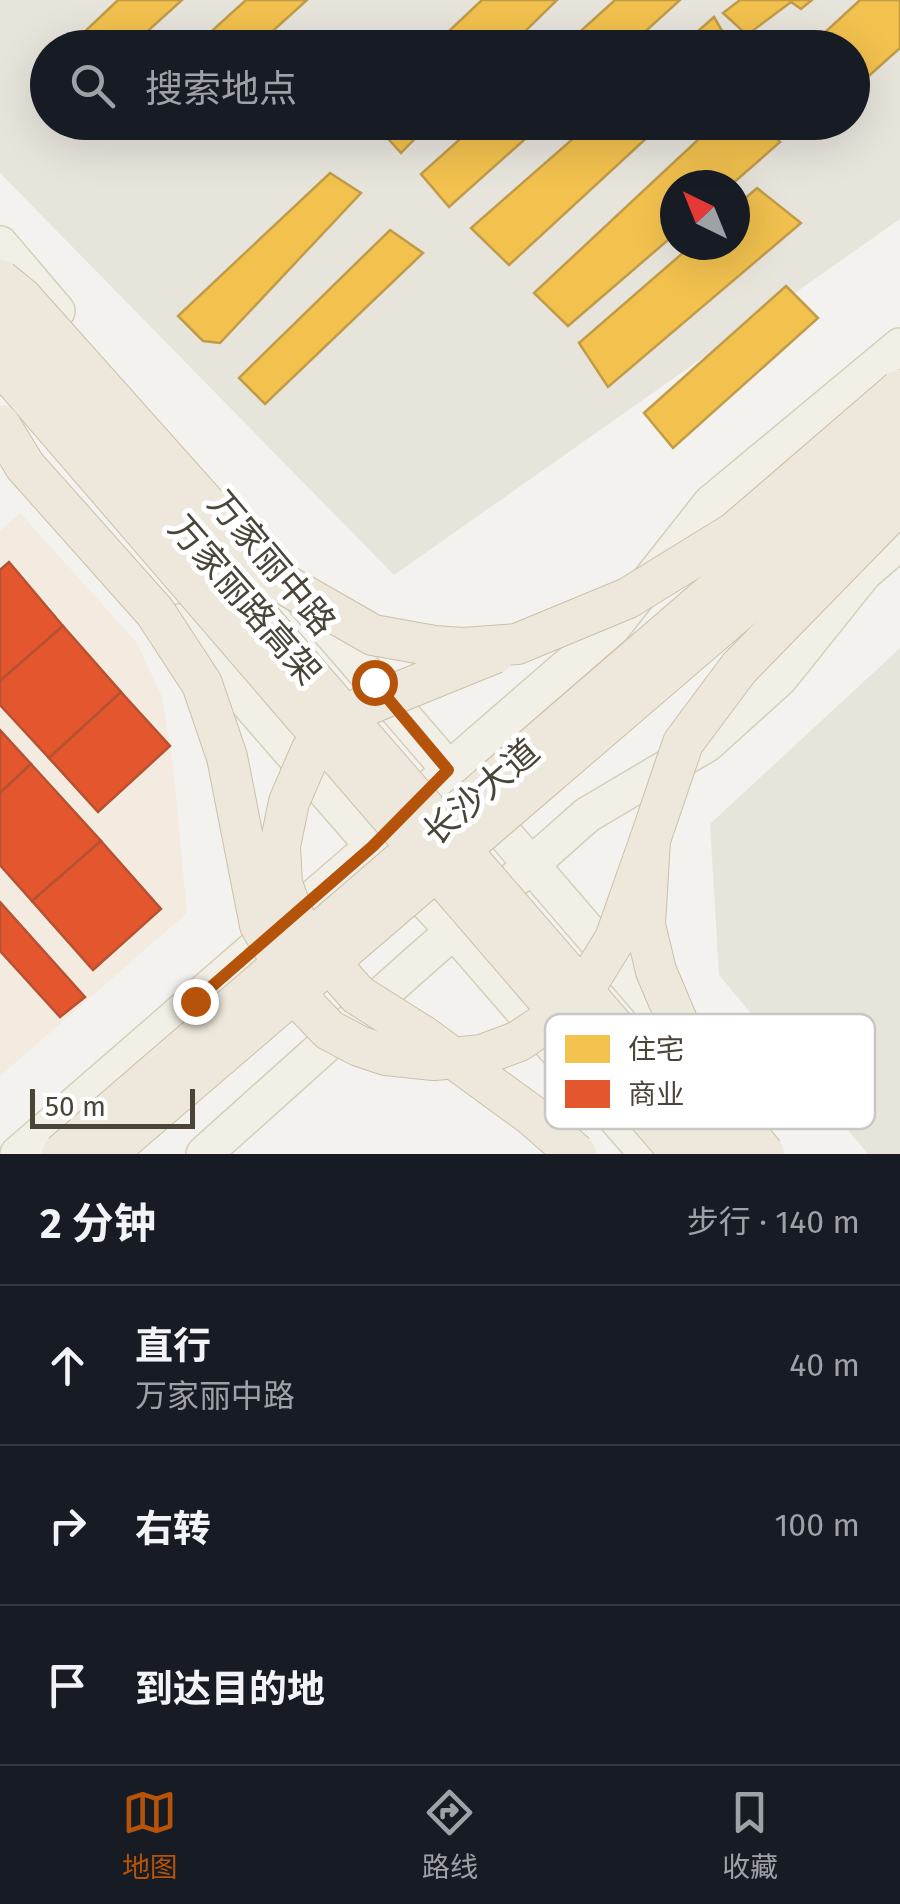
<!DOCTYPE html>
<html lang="zh">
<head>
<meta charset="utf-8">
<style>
	body { margin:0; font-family:"Fira Sans","Noto Sans SC",sans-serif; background:#242831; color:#f1f3f6 }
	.compass { position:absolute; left:660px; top:170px; width:90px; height:90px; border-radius:50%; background:#171b24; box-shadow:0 10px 40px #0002; rotate:317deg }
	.scale { position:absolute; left:30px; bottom:25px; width:165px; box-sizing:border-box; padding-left:10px; border:5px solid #4b4439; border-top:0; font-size:28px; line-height:35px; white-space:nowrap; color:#4b4439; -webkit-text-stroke:8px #fff; paint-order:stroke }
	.stop { position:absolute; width:30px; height:30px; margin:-22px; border:8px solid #b45309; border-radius:50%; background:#fff }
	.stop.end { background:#b45309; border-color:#fff; box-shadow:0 2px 10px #0008 }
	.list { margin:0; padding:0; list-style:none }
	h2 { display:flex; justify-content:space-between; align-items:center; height:130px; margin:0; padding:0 40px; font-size:42px }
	h2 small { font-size:32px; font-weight:400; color:#9ea1a6 }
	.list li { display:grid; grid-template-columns:65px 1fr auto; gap:30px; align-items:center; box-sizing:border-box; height:160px; padding:0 40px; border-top:2px solid #363941 }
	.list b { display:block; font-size:38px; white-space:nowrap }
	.list p { margin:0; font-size:32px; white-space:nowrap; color:#9ea1a6 }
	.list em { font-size:32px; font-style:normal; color:#9ea1a6 }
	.icon { flex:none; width:55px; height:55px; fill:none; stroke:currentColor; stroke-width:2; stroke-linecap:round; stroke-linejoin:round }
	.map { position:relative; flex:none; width:900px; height:1154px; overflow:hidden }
	.search { position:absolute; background:#171b24; box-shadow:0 10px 40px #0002; left:30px; right:30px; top:30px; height:110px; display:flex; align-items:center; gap:25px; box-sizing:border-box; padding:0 35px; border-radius:55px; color:#9ea1a6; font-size:38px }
	.sheet { height:610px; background:#171b24 }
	nav { display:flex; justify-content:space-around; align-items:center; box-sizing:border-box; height:140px; border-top:2px solid #363941; background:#171b24; font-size:28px; color:#9ea1a6 }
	nav a { display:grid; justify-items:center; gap:5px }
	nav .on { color:#b45309 }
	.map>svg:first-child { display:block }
	.residential { fill:#e7e4dc; fill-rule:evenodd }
	.commercial { fill:#f3ebdf }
	.homes { fill:#f2c14e; stroke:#c09c48; stroke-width:2.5 }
	.shops { fill:#e4572e; stroke:#b65131; stroke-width:2.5 }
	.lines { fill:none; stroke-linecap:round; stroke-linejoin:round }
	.primary-casing { stroke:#d6cebb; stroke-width:38 }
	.primary { stroke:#f2efe6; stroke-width:35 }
	.highway-bridge-casing { stroke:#ccbfa9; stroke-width:42; stroke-linecap:butt }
	.highway-bridge { stroke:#ede8db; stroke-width:40 }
	.route { stroke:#b45309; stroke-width:12 }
	.labels { text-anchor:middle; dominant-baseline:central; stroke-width:10; stroke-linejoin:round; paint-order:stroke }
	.street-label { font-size:35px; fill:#4b4439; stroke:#fff }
	.key { fill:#fff; stroke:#c9c7c4; stroke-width:2.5 }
	.key-label { font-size:28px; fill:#4b4439 }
</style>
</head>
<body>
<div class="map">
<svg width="900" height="1154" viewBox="0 0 900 1154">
	<rect width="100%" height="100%" fill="#f4f2ee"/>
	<g class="residential">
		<path d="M0,0H895L900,31V219L394,575L0,173ZM48,48H852V122H48ZM675,185H735V245H675Z"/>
		<path d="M900,648V1154H868L719,975L710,824Z"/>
	</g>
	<path class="commercial" d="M20,513L137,643L162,697L173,764L187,913L0,1076V531Z"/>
	<g class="homes">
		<path d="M118,0H182L129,48H88L78,38Z"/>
		<path d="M246,0H307L254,48H193Z"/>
		<path d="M482,0H557L508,48H431Z"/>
		<path d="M615,0H680L627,48H562Z"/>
		<path d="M740,0H812L801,9L791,2L747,35L723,13Z"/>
		<path d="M860,0H900V48L852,91V48H808Z"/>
		<path d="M714,17L732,48H679Z"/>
		<path d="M373,122H431L401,153Z"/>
		<path d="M479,122H544L449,207L421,174Z"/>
		<path d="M592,122H664L509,265L471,228Z"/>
		<path d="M717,122H761L780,142L731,185H675V234L568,326L534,293Z"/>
		<path d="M330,173L361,193L220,343L203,341L178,316Z"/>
		<path d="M757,188L801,223L608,387L579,343L692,245H735V207Z"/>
		<path d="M390,230L423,253L265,404L239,378Z"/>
		<path d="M786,286L818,318L673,448L644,413Z"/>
	</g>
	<g class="shops">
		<path d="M9,562L63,626L0,681V570Z"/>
		<path d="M63,626L121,692L49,758L0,705V681Z"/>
		<path d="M121,692L170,746L98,812L49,758Z"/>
		<path d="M0,730L31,764L0,793Z"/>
		<path d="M31,764L101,841L32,901L0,865V793Z"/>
		<path d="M101,841L161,909L93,970L32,901Z"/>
		<path d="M0,902L85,997L60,1017L0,951Z"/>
	</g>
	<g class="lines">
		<defs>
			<g id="primary">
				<path d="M0,244L57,311"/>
				<path d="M305,602L675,1032"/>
				<path d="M178,622L373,846L454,931L647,1154"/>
				<path d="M516,878L587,815L707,744L780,678L864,573L900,542"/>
				<path d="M18,1154L373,846L448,770L613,627L711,503L900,346"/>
				<path d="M204,1154L418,962L472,915"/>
			</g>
		</defs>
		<use href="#primary" class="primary-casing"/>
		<use href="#primary" class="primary"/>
		<defs>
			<g id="highway-bridge">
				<path d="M0,280L22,298L270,576L373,635L434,646L463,648L517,644L628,598L735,532L900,390"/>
				<path d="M0,318L724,1154"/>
				<path d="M0,363L681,1154"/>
				<path d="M0,425L25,466L155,612L202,684L227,757L260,925L308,1008L329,1030L359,1046L386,1055L434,1060L482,1055L519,1041L566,1009L589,981L615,939L650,840"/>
				<path d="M495,653L362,707L333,727L311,751L289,802L280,846L282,884L298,927L358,995L423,1036L530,1114L576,1154"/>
				<path d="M62,1154L900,431"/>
				<path d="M106,1154L900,472"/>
				<path d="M764,1154L740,1125L681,1030L656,971L645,925L650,840L683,743L739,668L899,504"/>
			</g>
		</defs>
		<use href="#highway-bridge" class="highway-bridge-casing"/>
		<use href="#highway-bridge" class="highway-bridge"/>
	</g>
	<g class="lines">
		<path class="route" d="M195,1001L373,846L448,770L374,682"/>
	</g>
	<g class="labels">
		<g class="street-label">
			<text transform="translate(272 563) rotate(50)">万家丽中路</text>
			<text transform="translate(245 600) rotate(49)">万家丽路高架</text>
			<text transform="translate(481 792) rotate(-41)">长沙大道</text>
		</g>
	</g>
	<rect x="545" y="1014" width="330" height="115" rx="15" class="key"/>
	<rect x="565" y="1035" width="45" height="28" fill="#f2c14e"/>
	<rect x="565" y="1080" width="45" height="28" fill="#e4572e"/>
	<g class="key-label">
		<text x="628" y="1059">住宅</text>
		<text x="628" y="1104">商业</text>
	</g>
</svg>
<svg class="compass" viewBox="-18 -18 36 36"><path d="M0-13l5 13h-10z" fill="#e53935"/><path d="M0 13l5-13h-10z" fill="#9ea1a6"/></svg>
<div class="scale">50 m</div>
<div class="stop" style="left:374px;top:682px"></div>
<div class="stop end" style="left:195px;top:1001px"></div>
<div class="search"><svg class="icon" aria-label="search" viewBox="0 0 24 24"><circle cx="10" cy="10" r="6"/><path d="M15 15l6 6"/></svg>搜索地点</div>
</div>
<section class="sheet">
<h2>2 分钟<small>步行 · 140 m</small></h2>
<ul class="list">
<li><svg class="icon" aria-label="ahead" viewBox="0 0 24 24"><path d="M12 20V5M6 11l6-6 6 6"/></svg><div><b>直行</b><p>万家丽中路</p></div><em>40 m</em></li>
<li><svg class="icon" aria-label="right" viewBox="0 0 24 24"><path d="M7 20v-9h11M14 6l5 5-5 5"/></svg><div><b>右转</b></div><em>100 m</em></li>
<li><svg class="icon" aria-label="arrive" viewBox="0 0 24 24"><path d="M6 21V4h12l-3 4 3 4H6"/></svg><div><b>到达目的地</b></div></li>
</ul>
</section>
<nav>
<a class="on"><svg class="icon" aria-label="map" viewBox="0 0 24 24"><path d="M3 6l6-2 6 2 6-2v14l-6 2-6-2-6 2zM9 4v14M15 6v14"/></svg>地图</a>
<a><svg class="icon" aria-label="directions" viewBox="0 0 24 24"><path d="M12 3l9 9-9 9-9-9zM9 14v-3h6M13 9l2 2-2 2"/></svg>路线</a>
<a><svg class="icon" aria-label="saved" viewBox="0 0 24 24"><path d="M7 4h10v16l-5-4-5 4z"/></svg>收藏</a>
</nav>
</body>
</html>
